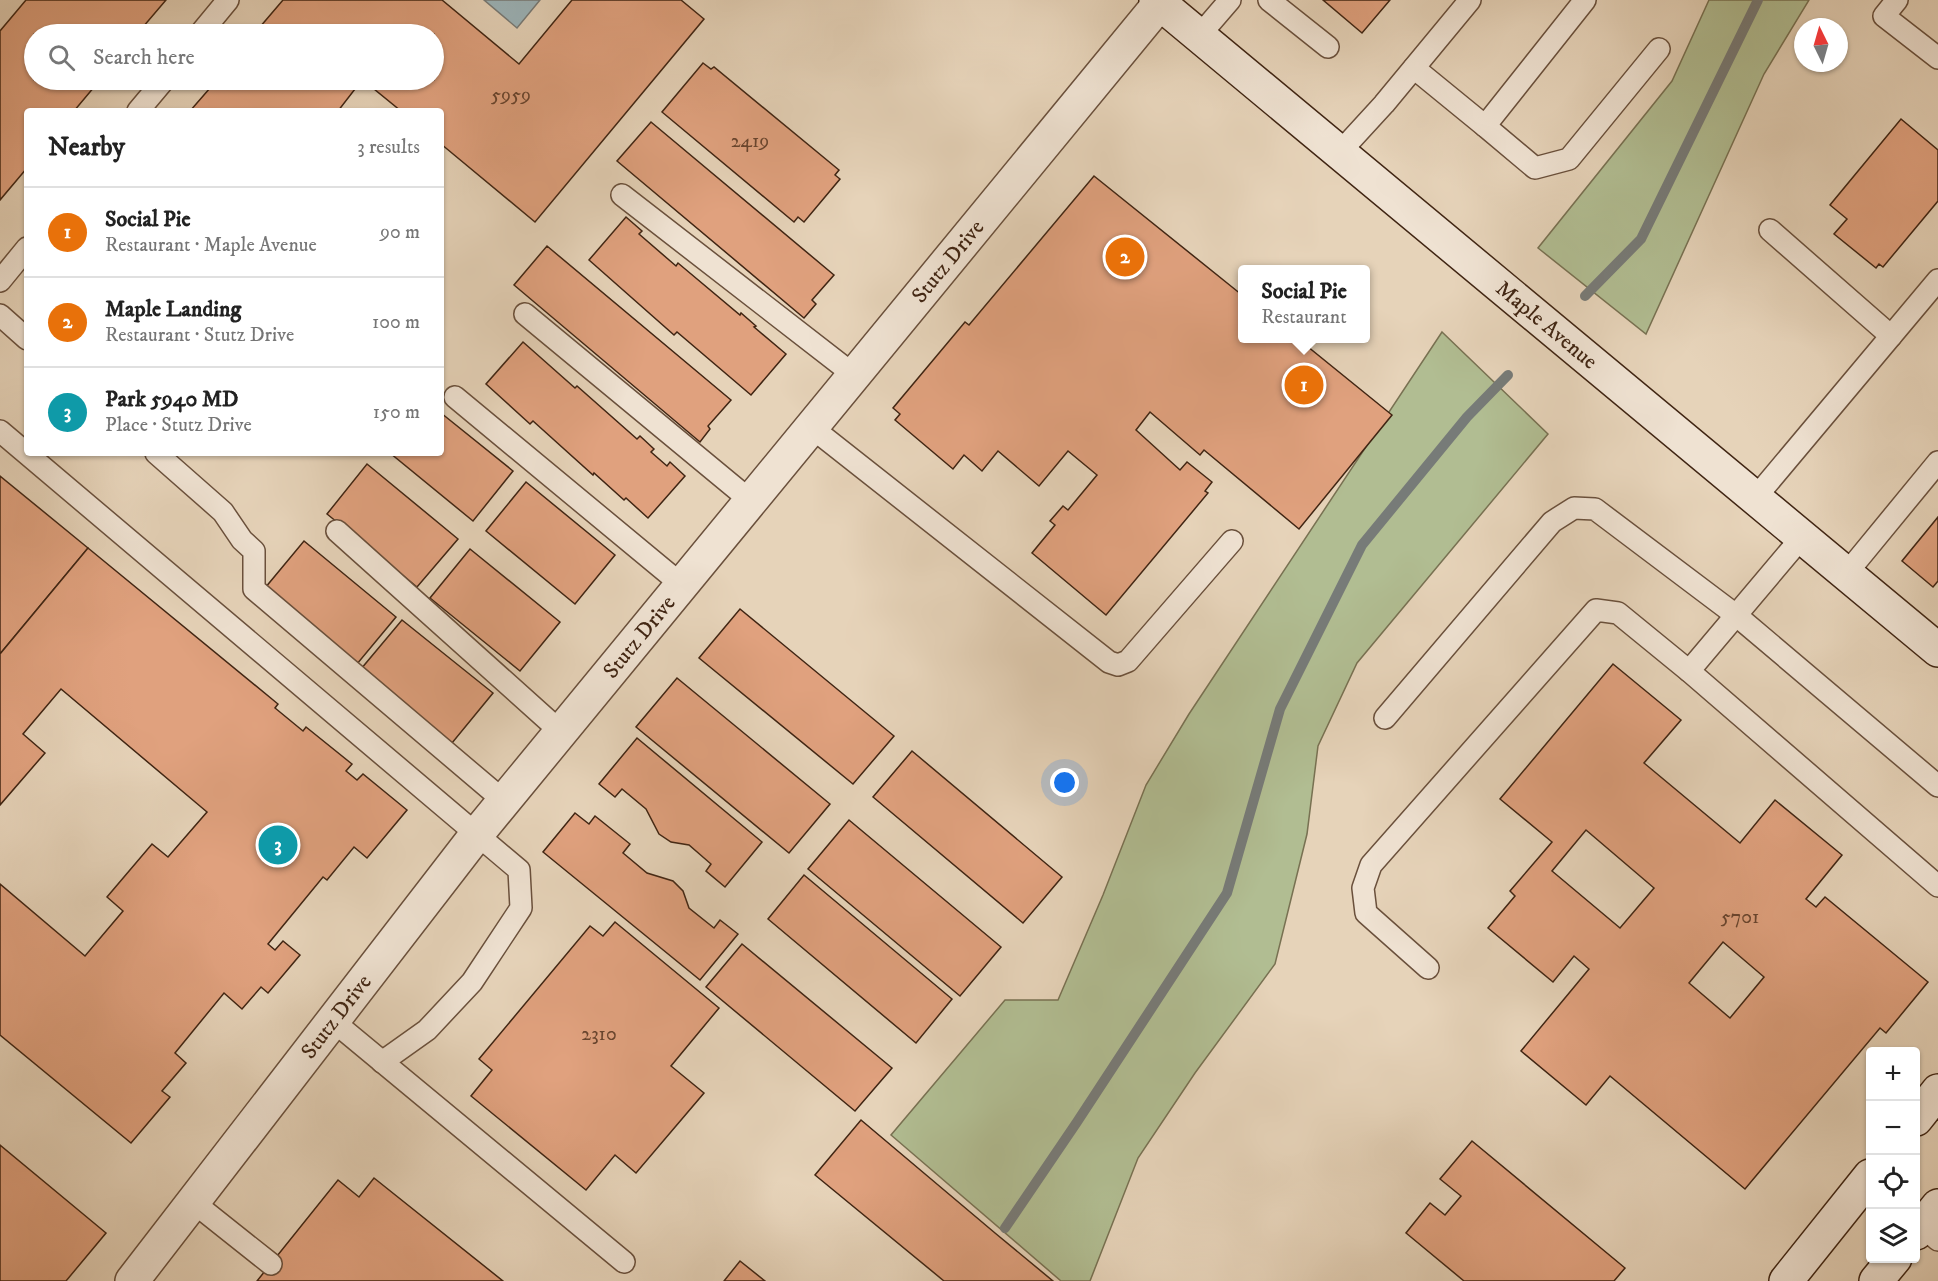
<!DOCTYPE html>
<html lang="en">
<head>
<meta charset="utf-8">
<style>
	body { margin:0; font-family:"IM FELL DW Pica",serif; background:#f6f6f6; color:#222 }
	.controls { position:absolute; right:18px; bottom:18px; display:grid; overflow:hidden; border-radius:6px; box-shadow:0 2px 4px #0004 }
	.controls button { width:54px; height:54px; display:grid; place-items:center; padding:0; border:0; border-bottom:2px solid #e0e0e0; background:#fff; color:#222; font:30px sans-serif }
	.compass { position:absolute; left:1794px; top:18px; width:54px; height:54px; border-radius:50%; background:#fff; box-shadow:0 2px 4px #0004; rotate:355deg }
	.you { position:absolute; left:1065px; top:783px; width:21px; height:21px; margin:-15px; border:4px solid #fff; border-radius:50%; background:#1a73e8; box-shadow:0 0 0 9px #1a73e833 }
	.badge { display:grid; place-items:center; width:39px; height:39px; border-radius:50%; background:#8f2418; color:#fff; font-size:20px; font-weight:700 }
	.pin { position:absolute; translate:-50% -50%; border:3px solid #fff; box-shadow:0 2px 6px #0006 }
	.popup { position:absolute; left:1238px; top:265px; width:132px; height:78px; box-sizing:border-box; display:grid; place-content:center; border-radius:6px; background:#fff; filter:drop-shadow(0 2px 4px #0005); font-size:20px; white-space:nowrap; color:#767676 }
	.popup b { font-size:22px; color:#222 }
	.popup::after { content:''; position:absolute; left:50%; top:100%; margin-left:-12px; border:12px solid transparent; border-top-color:#fff }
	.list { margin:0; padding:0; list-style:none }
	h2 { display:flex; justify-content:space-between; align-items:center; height:78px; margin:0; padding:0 24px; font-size:26px }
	h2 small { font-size:20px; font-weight:400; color:#767676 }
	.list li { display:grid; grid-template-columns:39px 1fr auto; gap:18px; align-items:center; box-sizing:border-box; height:90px; padding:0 24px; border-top:2px solid #e0e0e0 }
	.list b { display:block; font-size:22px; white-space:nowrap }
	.list p { margin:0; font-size:20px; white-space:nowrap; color:#767676 }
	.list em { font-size:20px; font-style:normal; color:#767676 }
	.icon { flex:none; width:33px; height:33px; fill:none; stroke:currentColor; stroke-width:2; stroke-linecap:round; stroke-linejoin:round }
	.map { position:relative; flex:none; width:1938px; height:1281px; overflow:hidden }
	.search { position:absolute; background:#fff; box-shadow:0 2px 4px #0004; left:24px; top:24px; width:420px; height:66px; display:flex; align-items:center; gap:15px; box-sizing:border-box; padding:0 21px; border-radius:33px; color:#767676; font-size:22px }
	.panel { position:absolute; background:#fff; box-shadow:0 2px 4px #0004; left:24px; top:108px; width:420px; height:348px; border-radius:6px }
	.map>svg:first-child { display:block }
	.green { fill:#b1bd92; stroke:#787152; stroke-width:1.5 }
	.water { fill:#9cb5bb; stroke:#777b78; stroke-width:1.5 }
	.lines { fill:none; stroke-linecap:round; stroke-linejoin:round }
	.stream { stroke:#777b78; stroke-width:10 }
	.building { fill:#e0a17e; stroke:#402513; stroke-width:1.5; fill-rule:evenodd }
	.service-casing { stroke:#6a503c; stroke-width:24 }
	.minor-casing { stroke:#6a503c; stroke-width:36 }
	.secondary-casing { stroke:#402513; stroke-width:36 }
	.service { stroke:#efe2d2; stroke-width:21 }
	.minor { stroke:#efe2d2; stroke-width:33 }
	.secondary { stroke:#efe2d2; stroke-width:33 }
	.labels { text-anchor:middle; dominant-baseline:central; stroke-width:4.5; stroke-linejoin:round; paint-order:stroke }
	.number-label { font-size:20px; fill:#68442e }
	.street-label { font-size:22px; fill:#402513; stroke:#efe2d2 }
</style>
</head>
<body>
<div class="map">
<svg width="1938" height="1281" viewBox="0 0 1938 1281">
	<rect width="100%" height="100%" fill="#e6d3b9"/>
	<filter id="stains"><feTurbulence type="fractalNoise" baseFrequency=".00333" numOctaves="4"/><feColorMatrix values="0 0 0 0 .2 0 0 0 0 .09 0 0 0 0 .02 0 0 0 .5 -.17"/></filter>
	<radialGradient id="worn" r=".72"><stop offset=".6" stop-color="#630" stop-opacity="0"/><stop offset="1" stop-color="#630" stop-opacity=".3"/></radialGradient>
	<g class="green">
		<path d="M1709,0H1809L1764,74L1646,334L1538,248L1672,81Z"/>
		<path d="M1442,332L1548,434L1357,663L1318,746L1307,834L1275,964L1195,1073L1138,1158L1090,1281H1061L891,1135L1005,1000H1058L1103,895L1146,785L1189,714Z"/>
	</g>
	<path class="water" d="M484,0H540L517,28Z"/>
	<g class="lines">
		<g class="stream">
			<path d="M1585,296L1641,239L1758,0"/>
			<path d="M1005,1228L1077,1122L1227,893L1280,709L1362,545L1467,417L1508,375"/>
		</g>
	</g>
	<g class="building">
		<path d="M26,0H166L137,34H34V80H100L74,111H27V168L0,200V31Z"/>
		<path d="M283,0H442L519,64L572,0H681L704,19L535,222L441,144V111H401L363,80H434V34H254Z"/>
		<path d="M1323,0H1390L1362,33Z"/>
		<path d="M703,63L711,69L714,67L839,170L835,175L840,179L804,222L798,217L794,222L662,112Z"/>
		<path d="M217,80H362L338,111H190Z"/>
		<path d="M1901,119L1938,150V201L1883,267L1879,264L1876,268L1834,234L1847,219L1830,205Z"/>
		<path d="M651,122L834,275L812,300L816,304L804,318L617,161Z"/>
		<path d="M1094,176L1242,295V338H1297L1392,415L1299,529L1204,450L1200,455L1150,412L1136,430L1180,470L1187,462L1212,482L1205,491L1208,493L1106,615L1032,553L1055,525L1050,521L1063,506L1068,510L1097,475L1068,451L1039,486L998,451L982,471L964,455L953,469L895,420L900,414L893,408L965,322L969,325Z"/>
		<path d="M626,217L642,231L639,234L676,266L678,263L740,315L741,313L756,326L754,327L786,354L751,395L677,332L674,335L589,260Z"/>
		<path d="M547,246L731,400L708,426L710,429L700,442L514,285Z"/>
		<path d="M523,342L575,388L577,386L637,439L640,436L654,449L651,452L667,466L670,462L685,476L648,518L626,498L624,500L594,473L593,475L533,421L530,424L486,384Z"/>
		<path d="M441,413L513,471L473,521L390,453H441Z"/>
		<path d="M367,464L458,539L417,587L327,514Z"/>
		<path d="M0,476L88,548L0,654Z"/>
		<path d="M526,482L615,555L575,604L486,531Z"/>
		<path d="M1938,517V581L1933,587L1902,561Z"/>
		<path d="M304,541L396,617L357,664L265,588Z"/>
		<path d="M88,548L278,704L275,708L303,731L306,727L352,764L346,771L357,780L363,774L407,810L367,858L354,847L327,880L323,877L268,944L275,950L283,941L300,955L268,993L261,987L242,1009L224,993L175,1053L186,1063L162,1091L170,1097L131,1143L0,1035V884L85,956L123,911L107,897L152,844L168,857L207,812L61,689L23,734L45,753L0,805V654Z"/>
		<path d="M470,549L560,622L520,671L430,598Z"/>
		<path d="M740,609L894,736L853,784L699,658Z"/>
		<path d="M402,620L493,693L452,743L361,669Z"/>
		<path d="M1613,664L1681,720L1644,763L1740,843L1775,800L1842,855L1806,899L1816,907L1825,897L1928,982L1886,1033L1880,1028L1745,1189L1610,1076L1586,1105L1521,1051L1589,969L1574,956L1553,982L1488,928L1515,896L1510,891L1552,842L1500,799ZM1586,830L1654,888L1620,928L1552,871ZM1723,942L1764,977L1730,1018L1689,983Z"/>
		<path d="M677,678L830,804L789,853L636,727Z"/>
		<path d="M637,738L762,842L725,887L706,871L711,864L689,845L671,842L659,834L646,809L622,789L615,797L599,784Z"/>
		<path d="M912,751L1062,877L1023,923L873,797Z"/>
		<path d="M575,813L589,824L595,816L630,844L623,853L647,873L673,881L683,891L689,908L714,928L720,920L738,934L700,980L543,852Z"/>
		<path d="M849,820L1001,947L960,996L808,869Z"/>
		<path d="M804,875L952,999L916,1043L768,919Z"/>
		<path d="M615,922L719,1008L671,1066L704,1093L636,1173L615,1155L586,1190L471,1096L492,1070L479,1059L590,926L603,936Z"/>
		<path d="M742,944L892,1068L855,1111L706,987Z"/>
		<path d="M861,1120L995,1233L1053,1281H944L815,1175Z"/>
		<path d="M1472,1141L1625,1268L1614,1281H1464L1406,1233L1430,1203L1445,1215L1461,1196L1440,1179Z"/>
		<path d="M0,1145L106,1233L66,1281H0Z"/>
		<path d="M374,1178L503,1281H257L338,1180L359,1197Z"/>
		<path d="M740,1261L765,1281H724Z"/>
	</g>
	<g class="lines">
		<defs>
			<g id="service">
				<path d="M1269,0L1328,47"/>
				<path d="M1897,0L1884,16L1938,58"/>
				<path d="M200,34L228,0"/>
				<path d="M1199,36L1230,0"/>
				<path d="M1414,68L1485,126L1585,0"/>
				<path d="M138,111L164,80"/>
				<path d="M1485,126L1535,168L1569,159L1659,49"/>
				<path d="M1340,152L1384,104L1470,0"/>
				<path d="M622,195L854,375"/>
				<path d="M1770,230L1891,336"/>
				<path d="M0,281L27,248"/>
				<path d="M525,314L751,501"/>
				<path d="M0,315L27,339"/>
				<path d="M455,397L682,585"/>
				<path d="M811,427L1109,662L1118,665L1128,661L1232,541"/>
				<path d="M0,431L519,870L521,908L472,982L427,1030L382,1062"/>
				<path d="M156,453L223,512L242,540L254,551V589L504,801"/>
				<path d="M1756,497L1938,280"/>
				<path d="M337,531L561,732"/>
				<path d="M1846,574L1938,462"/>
				<path d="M1689,671L1802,537"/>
				<path d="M1385,718L1552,522L1574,508L1595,509L1737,616L1938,786"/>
				<path d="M1428,968L1366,913L1363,888L1371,865L1596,610L1618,613L1689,671L1938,886"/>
				<path d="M333,1021L624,1262"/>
				<path d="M193,1202L271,1264"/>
				<path d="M1922,1226L1938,1240"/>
			</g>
			<g id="minor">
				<path id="s1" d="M132,1281L477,834L1160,3"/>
			</g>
			<g id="secondary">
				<path id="s2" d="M1156,0L1938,650"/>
				<path d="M1916,1119L1938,1091"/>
				<path d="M1916,1233L1938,1206"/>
				<path d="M1786,1281L1870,1176"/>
				<path d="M1876,1281L1895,1258"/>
			</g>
		</defs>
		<use href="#service" class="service-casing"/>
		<use href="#minor" class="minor-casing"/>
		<use href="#secondary" class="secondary-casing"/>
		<use href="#service" class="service"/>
		<use href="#minor" class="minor"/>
		<use href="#secondary" class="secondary"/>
	</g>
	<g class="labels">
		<g class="number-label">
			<text x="511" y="95">5959</text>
			<text x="750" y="141">2419</text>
			<text x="1740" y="917">5701</text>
			<text x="599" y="1034">2310</text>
		</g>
		<g class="street-label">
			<text stroke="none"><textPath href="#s1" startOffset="1306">Stutz Drive</textPath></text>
			<text stroke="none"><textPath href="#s2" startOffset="508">Maple Avenue</textPath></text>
			<text stroke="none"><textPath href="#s1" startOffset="820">Stutz Drive</textPath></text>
			<text stroke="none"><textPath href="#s1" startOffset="334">Stutz Drive</textPath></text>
		</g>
	</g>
	<rect width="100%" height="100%" filter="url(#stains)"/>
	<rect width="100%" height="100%" fill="url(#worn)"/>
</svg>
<div class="controls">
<button>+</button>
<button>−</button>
<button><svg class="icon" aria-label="locate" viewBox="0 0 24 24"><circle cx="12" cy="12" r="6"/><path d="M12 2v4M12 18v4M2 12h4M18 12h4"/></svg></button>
<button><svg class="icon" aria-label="layers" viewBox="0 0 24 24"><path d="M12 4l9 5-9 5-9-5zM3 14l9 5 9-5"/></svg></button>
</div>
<svg class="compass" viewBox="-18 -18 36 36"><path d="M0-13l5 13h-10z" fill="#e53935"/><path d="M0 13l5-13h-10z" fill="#767676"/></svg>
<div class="you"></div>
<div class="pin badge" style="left:1304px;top:385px;background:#e8710a">1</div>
<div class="popup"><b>Social Pie</b>Restaurant</div>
<div class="pin badge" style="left:1125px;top:257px;background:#e8710a">2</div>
<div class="pin badge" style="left:278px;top:845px;background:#0f9aa8">3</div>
<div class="search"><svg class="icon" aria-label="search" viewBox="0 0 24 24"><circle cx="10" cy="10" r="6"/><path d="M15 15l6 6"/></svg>Search here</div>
<section class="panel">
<h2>Nearby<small>3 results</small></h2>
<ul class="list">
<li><span class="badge" style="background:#e8710a">1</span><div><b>Social Pie</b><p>Restaurant · Maple Avenue</p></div><em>90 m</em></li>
<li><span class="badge" style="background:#e8710a">2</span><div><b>Maple Landing</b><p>Restaurant · Stutz Drive</p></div><em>100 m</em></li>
<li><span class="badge" style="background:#0f9aa8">3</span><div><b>Park 5940 MD</b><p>Place · Stutz Drive</p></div><em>150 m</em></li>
</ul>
</section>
</div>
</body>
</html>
